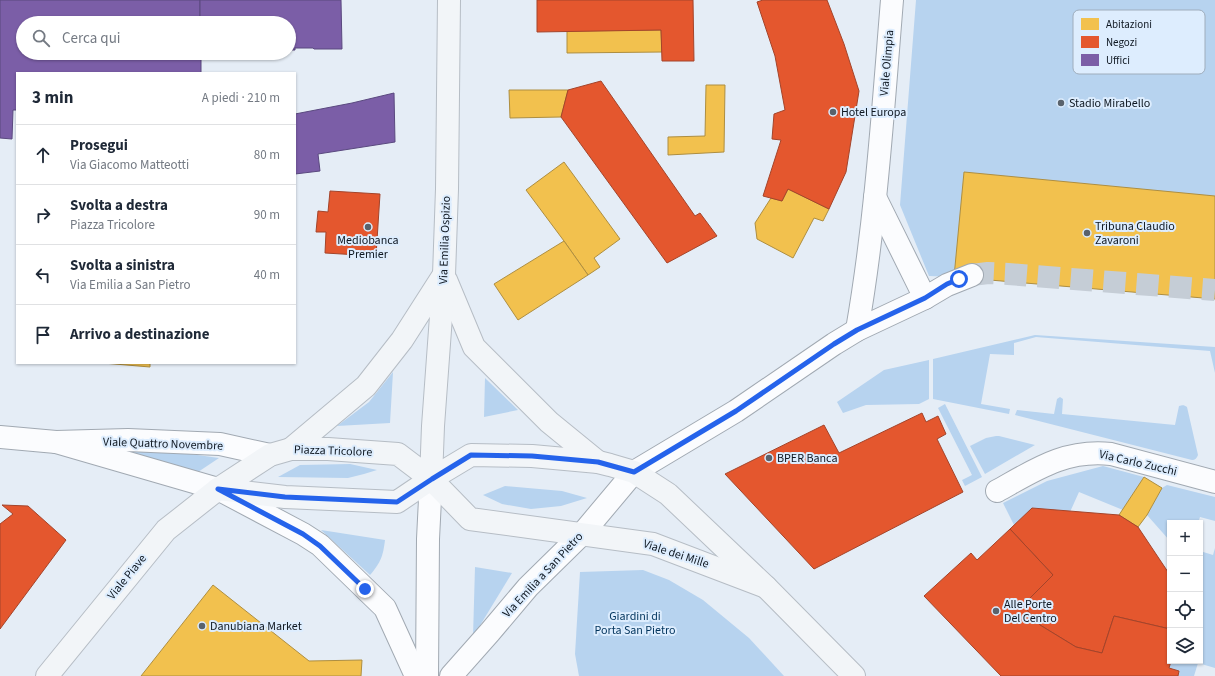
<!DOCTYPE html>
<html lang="it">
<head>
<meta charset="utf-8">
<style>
	body { margin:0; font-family:"Source Sans 3",sans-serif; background:#f2f2f3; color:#1f2937 }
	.controls { position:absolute; right:12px; bottom:12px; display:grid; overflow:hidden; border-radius:0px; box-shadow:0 1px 3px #0004 }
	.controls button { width:36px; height:36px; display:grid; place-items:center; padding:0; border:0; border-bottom:1px solid #e0e1e3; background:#fff; color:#1f2937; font:20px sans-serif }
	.stop { position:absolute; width:12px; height:12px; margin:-9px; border:3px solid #2563eb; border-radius:50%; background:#fff }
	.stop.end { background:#2563eb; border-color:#fff; box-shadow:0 1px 4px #0008 }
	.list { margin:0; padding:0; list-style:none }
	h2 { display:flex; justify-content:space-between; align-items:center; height:52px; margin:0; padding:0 16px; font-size:17px }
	h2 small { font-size:13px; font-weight:400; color:#747a83 }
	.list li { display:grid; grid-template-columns:26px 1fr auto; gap:12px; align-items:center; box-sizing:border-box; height:60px; padding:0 16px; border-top:1px solid #e0e1e3 }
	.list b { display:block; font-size:15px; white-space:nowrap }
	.list p { margin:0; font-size:13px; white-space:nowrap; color:#747a83 }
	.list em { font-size:13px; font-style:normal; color:#747a83 }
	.icon { flex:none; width:22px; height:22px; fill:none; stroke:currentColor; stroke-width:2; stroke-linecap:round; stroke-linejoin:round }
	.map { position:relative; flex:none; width:1215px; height:676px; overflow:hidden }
	.search { position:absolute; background:#fff; box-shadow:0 1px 3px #0004; left:16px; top:16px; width:280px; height:44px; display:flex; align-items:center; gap:10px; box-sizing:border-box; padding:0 14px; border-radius:22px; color:#747a83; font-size:15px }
	.panel { position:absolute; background:#fff; box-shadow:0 1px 3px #0004; left:16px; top:72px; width:280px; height:292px; border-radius:0px }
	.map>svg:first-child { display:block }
	.green { fill:#b7d3ef }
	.homes { fill:#f2c14e; stroke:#ae8e40 }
	.shops { fill:#e4572e; stroke:#a4442a }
	.offices { fill:#7b5ea7; stroke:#5a497f }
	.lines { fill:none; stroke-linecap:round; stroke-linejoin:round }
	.minor-tunnel { stroke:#c5cdd6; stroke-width:22; stroke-dasharray:22 11; stroke-linecap:butt }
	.minor-casing { stroke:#a1a9b2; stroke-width:24 }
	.major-casing { stroke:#b6bdc5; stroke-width:24 }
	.minor { stroke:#fbfcfe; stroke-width:22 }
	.major { stroke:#f2f5f8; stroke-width:22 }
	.route { stroke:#2563eb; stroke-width:5 }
	.poi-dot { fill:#59626c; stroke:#ddedfe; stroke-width:1.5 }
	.labels { text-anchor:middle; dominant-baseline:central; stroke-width:4; stroke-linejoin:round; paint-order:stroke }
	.street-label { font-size:12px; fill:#0e1721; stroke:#ddedfe }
	.poi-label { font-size:12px; fill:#0e1721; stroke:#ddedfe; text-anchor:start }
	.park-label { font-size:12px; fill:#00335c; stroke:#ddedfe }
	.key { fill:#ddedfe; stroke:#9fadbc; stroke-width:1 }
	.key-label { font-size:11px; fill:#0e1721 }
</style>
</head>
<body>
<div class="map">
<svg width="1215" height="676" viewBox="0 0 1215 676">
	<rect width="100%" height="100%" fill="#e5edf6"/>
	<g class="green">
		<path d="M916,0H1215V299L954,277L929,276L900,205Z"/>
		<path d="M1035,335L1215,347V373L1210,351L1036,337L1014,343V355L990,354L981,404L1010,409L1009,414L933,399V359Z"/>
		<path d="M929,360V399L919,404L866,405L843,413L837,402L884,370Z"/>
		<path d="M393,372L390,423L337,426L369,402Z"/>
		<path d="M485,378L518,410L484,417Z"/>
		<path d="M1060,397L1063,399L1062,414L1175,425L1179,406C1183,405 1184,405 1187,407L1198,455C1197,458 1195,460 1192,460L1015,415L1017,410L1054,414L1057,399Z"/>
		<path d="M945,404L982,477L965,486L962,480L972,475L938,408Z"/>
		<path d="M996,436H999L1035,445L985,474L970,446L986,438Z"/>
		<path d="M133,446L219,458L195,474L97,449Z"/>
		<path d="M350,464L377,470L364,474L348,478L278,477L300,465Z"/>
		<path d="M1103,466L1144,477L1123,510L1079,492L1070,512L1032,508L1014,525L1003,503L1047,481Z"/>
		<path d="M1167,485L1215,497V521L1200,517L1198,523H1170V541L1147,515L1162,488Z"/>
		<path d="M505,486L562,491L587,498L561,506L531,509L502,504L483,495Z"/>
		<path d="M321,530L385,540C383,556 381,562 370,575Z"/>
		<path d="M1215,548V668L1198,663L1194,676H1178L1179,671L1169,668L1171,661H1200V551L1213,555Z"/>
		<path d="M475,567L512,573L473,637Z"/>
		<path d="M643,570L669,580L703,600L749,638L784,676H579L575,654L580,572Z"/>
	</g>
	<g class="homes">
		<path d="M661,30L662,52L567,53V31Z"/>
		<path d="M706,85H725L724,152L668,155V137L705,136Z"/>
		<path d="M509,90H568L561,117L510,118Z"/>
		<path d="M564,162L620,239L594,258L600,267L588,275L564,241L526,190Z"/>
		<path d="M964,172L1215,196V299L954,277Z"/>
		<path d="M788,189L829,209L823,221L814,218L793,258L757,239L755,223L771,198L782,201Z"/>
		<path d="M564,241L588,275L518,320L494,284Z"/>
		<path d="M103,363H150V367Z"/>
		<path d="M1144,477L1162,488L1147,515L1138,527L1119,515Z"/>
		<path d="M213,585L309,661L362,660L361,676H141Z"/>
	</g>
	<g class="shops">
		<path d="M537,0H693L694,61H662L661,30L537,32Z"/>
		<path d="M763,0H827L844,44L859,91L846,172L829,209L788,189L782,201L763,196L781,140L772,139L774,114L785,110L775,56L757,2Z"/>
		<path d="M601,81L695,216L700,213L717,236L667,263L561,117L568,90Z"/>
		<path d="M330,191L380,194L376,256L325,253L326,232H316L318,211L328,212Z"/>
		<path d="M922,413L926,422L938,416L946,434L937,439L963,492L814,569L725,474L824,425L839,453Z"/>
		<path d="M2,505L28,506L66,540L0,629V524L13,514Z"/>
		<path d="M1032,508L1119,515L1138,527L1170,575V629L1114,616L1102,653L1076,647L1040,625L1023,605L1053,575L1010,529Z"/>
		<path d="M1010,529L1053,575L1023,605L1040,625L1076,647L1102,653L1114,616L1170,629V661H1171L1169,668L1179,671L1178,676H1001L924,596L971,553L977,560Z"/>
	</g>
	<g class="offices">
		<path d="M0,0H200V23H23V53H201V73H17V110H13L12,139L0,138Z"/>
		<path d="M200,0H341L342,49H314L313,48H295V50H292L293,48H289V23H200Z"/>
		<path d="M394,93L395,142L318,154L320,171L295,174V114L352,103Z"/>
	</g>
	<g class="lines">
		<path class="minor-tunnel" d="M972,275L988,273L1008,274L1215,290"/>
		<defs>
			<g id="minor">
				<path d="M875,197L925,298"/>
				<path d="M857,330C876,221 883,110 892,0"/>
				<path d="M0,437L56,442L128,440L220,444L270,455"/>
				<path d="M56,442L218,489L303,534L320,545L385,608L416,676"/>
				<path d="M997,491C1035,470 1065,449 1111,454L1215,482"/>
				<path d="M427,676L428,539L431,479"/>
				<path d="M451,676L490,632L528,587L582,534L634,472L736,411L834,344L857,330L925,298L947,285L972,275"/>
			</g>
			<g id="major">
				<path d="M446,280L474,347L549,422L598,462"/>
				<path d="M291,449L366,386L402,340L443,276"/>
				<path d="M431,479L433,426L444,275L447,189L449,0"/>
				<path d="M218,489L285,497L397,502L431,479L471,455L532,456L598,462L610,465L634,472L668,494L766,587L854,676"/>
				<path d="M47,676L166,530L218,489L270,455L291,449H328L398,454L431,479L470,519L653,544L766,587"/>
			</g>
		</defs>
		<use href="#minor" class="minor-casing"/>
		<use href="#major" class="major-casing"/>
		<use href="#minor" class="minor"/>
		<use href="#major" class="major"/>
	</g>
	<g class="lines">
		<path class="route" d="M365,589L320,546L303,534L218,489L285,497L397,502L432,479L471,455L532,456L598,462L634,472L736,411L834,344L857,330L925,298L947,284L959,279"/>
	</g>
	<g class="poi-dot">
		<circle cx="1061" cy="103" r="4"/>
		<circle cx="833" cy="112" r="4"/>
		<circle cx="368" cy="227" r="4"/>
		<circle cx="1087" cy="233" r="4"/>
		<circle cx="769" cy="458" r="4"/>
		<circle cx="996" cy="611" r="4"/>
		<circle cx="202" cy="626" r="4"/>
	</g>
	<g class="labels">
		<g class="street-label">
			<text transform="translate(887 63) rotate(-85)">Viale Olimpia</text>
			<text transform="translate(445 240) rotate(-88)">Via Emilia Ospizio</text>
			<text transform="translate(163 444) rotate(2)">Viale Quattro Novembre</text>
			<text transform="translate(333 451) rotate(2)">Piazza Tricolore</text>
			<text transform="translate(1138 463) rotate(13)">Via Carlo Zucchi</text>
			<text transform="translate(676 554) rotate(18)">Viale dei Mille</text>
			<text transform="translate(543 575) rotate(-47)">Via Emilia a San Pietro</text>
			<text transform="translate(127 577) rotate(-51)">Viale Piave</text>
		</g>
		<g class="poi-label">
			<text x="1069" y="103">Stadio Mirabello</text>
			<text x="841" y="112">Hotel Europa</text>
			<text x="1095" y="226">Tribuna Claudio<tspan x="1095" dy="14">Zavaroni</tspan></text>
			<text x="368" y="240" text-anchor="middle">Mediobanca<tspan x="368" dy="14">Premier</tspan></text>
			<text x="777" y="458">BPER Banca</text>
			<text x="1004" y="604">Alle Porte<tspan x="1004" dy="14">Del Centro</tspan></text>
			<text x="210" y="626">Danubiana Market</text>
		</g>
		<g class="park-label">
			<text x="635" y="616">Giardini di<tspan x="635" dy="14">Porta San Pietro</tspan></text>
		</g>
	</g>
	<rect x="1073" y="10" width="132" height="64" rx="6" class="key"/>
	<rect x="1081" y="18" width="18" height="12" fill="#f2c14e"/>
	<rect x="1081" y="36" width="18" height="12" fill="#e4572e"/>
	<rect x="1081" y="54" width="18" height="12" fill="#7b5ea7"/>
	<g class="key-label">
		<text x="1106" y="28">Abitazioni</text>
		<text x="1106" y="46">Negozi</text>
		<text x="1106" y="64">Uffici</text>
	</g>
</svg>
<div class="controls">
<button>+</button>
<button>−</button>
<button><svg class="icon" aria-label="locate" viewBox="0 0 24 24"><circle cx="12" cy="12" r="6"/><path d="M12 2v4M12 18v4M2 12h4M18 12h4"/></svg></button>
<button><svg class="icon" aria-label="layers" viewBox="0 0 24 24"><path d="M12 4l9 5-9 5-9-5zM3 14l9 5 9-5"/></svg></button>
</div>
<div class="stop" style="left:959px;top:279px"></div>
<div class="stop end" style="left:365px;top:589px"></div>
<div class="search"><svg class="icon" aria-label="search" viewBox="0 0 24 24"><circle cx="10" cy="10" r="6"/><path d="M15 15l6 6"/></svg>Cerca qui</div>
<section class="panel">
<h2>3 min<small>A piedi · 210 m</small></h2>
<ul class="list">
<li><svg class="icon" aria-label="ahead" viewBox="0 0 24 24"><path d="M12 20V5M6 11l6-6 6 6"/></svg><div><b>Prosegui</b><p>Via Giacomo Matteotti</p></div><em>80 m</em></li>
<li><svg class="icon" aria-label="right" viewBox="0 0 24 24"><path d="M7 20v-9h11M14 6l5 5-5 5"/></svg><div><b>Svolta a destra</b><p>Piazza Tricolore</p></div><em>90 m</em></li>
<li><svg class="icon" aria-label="left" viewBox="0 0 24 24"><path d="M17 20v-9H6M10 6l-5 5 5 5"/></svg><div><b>Svolta a sinistra</b><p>Via Emilia a San Pietro</p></div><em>40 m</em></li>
<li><svg class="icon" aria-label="arrive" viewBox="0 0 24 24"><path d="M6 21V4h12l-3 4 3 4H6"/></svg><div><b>Arrivo a destinazione</b></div></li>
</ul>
</section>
</div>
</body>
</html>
